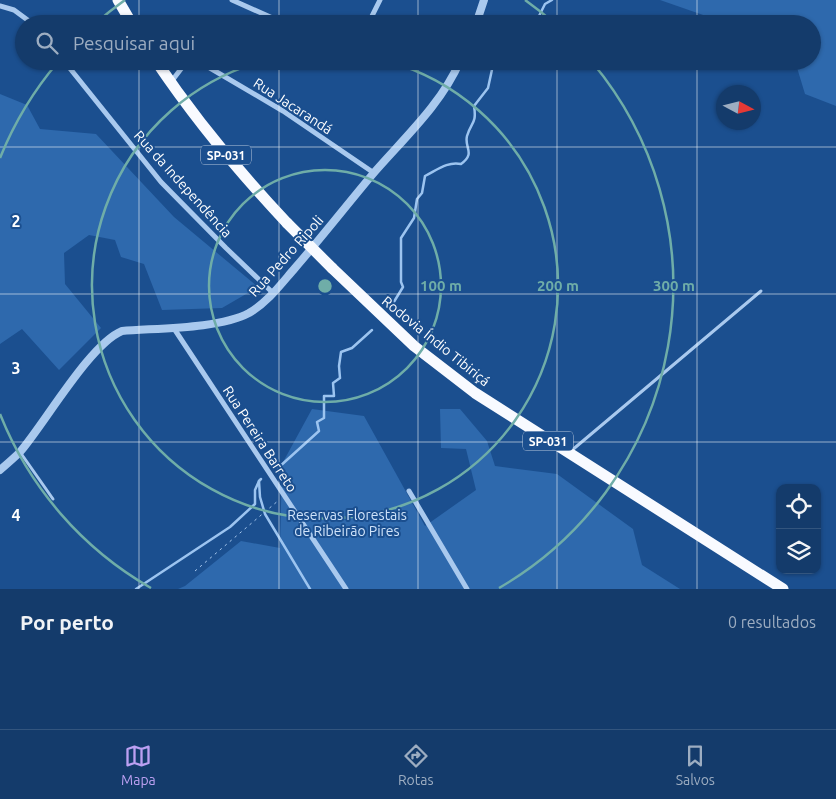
<!DOCTYPE html>
<html lang="pt">
<head>
<meta charset="utf-8">
<style>
	body { margin:0; font-family:Ubuntu,sans-serif; background:#1d4271; color:#f1f3f6 }
	.controls { position:absolute; right:15px; bottom:15px; display:grid; overflow:hidden; border-radius:10px; box-shadow:0 1px 4px #0004 }
	.controls button { width:45px; height:45px; display:grid; place-items:center; padding:0; border:0; border-bottom:1px solid #33557e; background:#143b6b; color:#f1f3f6; font:25px sans-serif }
	.compass { position:absolute; left:716px; top:85px; width:45px; height:45px; border-radius:50%; background:#143b6b; box-shadow:0 1px 4px #0004; rotate:97deg }
	.list { margin:0; padding:0; list-style:none }
	h2 { display:flex; justify-content:space-between; align-items:center; height:65px; margin:0; padding:0 20px; font-size:21px }
	h2 small { font-size:16px; font-weight:400; color:#9dadc1 }
	.icon { flex:none; width:28px; height:28px; fill:none; stroke:currentColor; stroke-width:2; stroke-linecap:round; stroke-linejoin:round }
	.map { position:relative; flex:none; width:836px; height:589px; overflow:hidden }
	.search { position:absolute; background:#143b6b; box-shadow:0 1px 4px #0004; left:15px; right:15px; top:15px; height:55px; display:flex; align-items:center; gap:12px; box-sizing:border-box; padding:0 18px; border-radius:28px; color:#9dadc1; font-size:19px }
	.sheet { height:140px; background:#143b6b }
	nav { display:flex; justify-content:space-around; align-items:center; box-sizing:border-box; height:70px; border-top:1px solid #33557e; background:#143b6b; font-size:14px; color:#9dadc1 }
	nav a { display:grid; justify-items:center; gap:2px }
	nav .on { color:#bca0f2 }
	.map>svg:first-child { display:block }
	.green { fill:#2e69ad }
	.lines { fill:none; stroke-linecap:round; stroke-linejoin:round }
	.stream { stroke:#9cc4f0; stroke-width:2.5 }
	.path { stroke:#a9c9ee; stroke-width:1; stroke-dasharray:2.5 4; stroke-linecap:butt }
	.service { stroke:#a9c9ee; stroke-width:3 }
	.minor { stroke:#a9c9ee; stroke-width:5 }
	.tertiary { stroke:#a9c9ee; stroke-width:8 }
	.trunk { stroke:#f8faff; stroke-width:11 }
	.trunk-bridge { stroke:#f8faff; stroke-width:11 }
	.grid { fill:none; stroke:#fff; stroke-width:1; stroke-opacity:0.55 }
	.ring { fill:none; stroke:#6fada8; stroke-width:2.5 }
	.labels { text-anchor:middle; dominant-baseline:central; stroke-width:4; stroke-linejoin:round; paint-order:stroke }
	.shield { fill:#1b4f8f; stroke:#bbcadd; stroke-width:1 }
	.shield-label { font-size:12px; font-weight:bold; fill:#fff }
	.street-label { font-size:14px; fill:#fff; stroke:#1b4f8f }
	.park-label { font-size:14px; fill:#cfe3fa; stroke:#1b4f8f }
	.grid-label { font-size:16px; text-anchor:middle; font-weight:bold; fill:#fff; stroke:#1b4f8f; stroke-width:4; stroke-linejoin:round; paint-order:stroke }
	.centre { fill:#6fada8; stroke:#1b4f8f; stroke-width:2.5 }
	.ring-label { font-size:15px; text-anchor:middle; font-weight:bold; fill:#6fada8; stroke:#1b4f8f; stroke-width:4; stroke-linejoin:round; paint-order:stroke }
</style>
</head>
<body>
<div class="map">
<svg width="836" height="589" viewBox="0 0 836 589">
	<rect width="100%" height="100%" fill="#1b4f8f"/>
	<g class="green">
		<path d="M660,0H836V106L805,94L795,61H812V24H729Z"/>
		<path d="M0,94L27,105L40,129L96,134L174,217L258,287L222,308L162,310L144,264L121,257L115,240L89,235L64,253L65,284L101,328L59,370L22,329L0,344Z"/>
		<path d="M312,409L364,416L425,526L476,490L466,449L441,448L440,409H460L487,441L495,466L557,474L633,529L642,565L680,589H178L185,586L241,541L280,548L282,464Z"/>
	</g>
	<g class="lines">
		<g class="stream">
			<path d="M535,24L545,4L552,0"/>
			<path d="M392,305L403,287L401,282V238L414,218L417,199L422,193L425,176C437,170 448,161 461,164C476,153 464,148 467,136C471,122 477,124 474,106L488,88L493,65L497,61"/>
			<path d="M278,468L319,431L317,422L324,418V396H334L333,383L340,378L339,366L341,352L352,348L372,330"/>
			<path d="M261,479L259,481L260,497L265,514L310,589"/>
			<path d="M136,589L230,527L255,504V490L259,481"/>
		</g>
		<path class="path" d="M195,571L279,500"/>
		<g class="service">
			<path d="M571,451L761,291"/>
			<path d="M20,452L53,499"/>
		</g>
		<g class="minor">
			<path d="M232,0L286,24"/>
			<path d="M0,6L14,10L33,24"/>
			<path d="M368,24L380,0"/>
			<path d="M64,61L161,182L226,248L273,293"/>
			<path d="M198,61L283,111L374,173"/>
			<path d="M171,82L187,61"/>
			<path d="M173,327L346,589"/>
			<path d="M409,491L467,589"/>
		</g>
		<g class="tertiary">
			<path d="M476,24L484,0"/>
			<path d="M0,470C7,464 14,458 20,452C45,423 90,344 122,331C157,328 219,329 249,313C268,302 281,284 295,268C321,238 346,206 372,175C403,139 441,105 460,61"/>
		</g>
		<g class="trunk">
			<path d="M118,0L132,24"/>
			<path d="M156,61C195,119 239,172 287,223"/>
			<path d="M332,268L414,346L475,393L783,589"/>
		</g>
		<path class="trunk-bridge" d="M287,223L332,268"/>
	</g>
	<path class="grid" d="M139,0V24M279,0V24M418,0V24M557,0V24M697,0V24M139,61V589M279,61V589M418,61V589M557,61V589M697,61V589M0,147H836M0,294H836M0,442H836"/>
	<g class="ring">
		<circle cx="325" cy="286" r="116"/>
		<path d="M387 61A233 233 0 1 1 263 61"/>
		<path d="M151 588A349 349 0 0 1 0 414M0 158A349 349 0 0 1 58 62M96 23A349 349 0 0 1 125 0M525 0A349 349 0 0 1 554 23M592 62A349 349 0 0 1 499 588"/>
	</g>
	<g class="labels">
		<g class="shield">
			<rect x="201" y="145.5" width="50" height="19" rx="4"/>
			<rect x="523" y="431.5" width="50" height="19" rx="4"/>
		</g>
		<g class="shield-label">
			<text x="226" y="155">SP-031</text>
			<text x="548" y="441">SP-031</text>
		</g>
		<g class="street-label">
			<text transform="translate(293 106) rotate(33)">Rua Jacarandá</text>
			<text transform="translate(183 184) rotate(48)">Rua da Independência</text>
			<text transform="translate(286 256) rotate(-48)">Rua Pedro Ripoli</text>
			<text transform="translate(436 341) rotate(39)">Rodovia Índio Tibiriçá</text>
			<text transform="translate(260 439) rotate(57)">Rua Pereira Barreto</text>
		</g>
		<g class="park-label">
			<text x="347" y="515">Reservas Florestais<tspan x="347" dy="16">de Ribeirão Pires</tspan></text>
		</g>
	</g>
	<g class="grid-label">
		<text x="16" y="227">2</text>
		<text x="16" y="374">3</text>
		<text x="16" y="521">4</text>
	</g>
	<circle cx="325" cy="286" r="8" class="centre"/>
	<g class="ring-label">
		<text x="441" y="291">100 m</text>
		<text x="558" y="291">200 m</text>
		<text x="674" y="291">300 m</text>
	</g>
</svg>
<div class="controls">
<button><svg class="icon" aria-label="locate" viewBox="0 0 24 24"><circle cx="12" cy="12" r="6"/><path d="M12 2v4M12 18v4M2 12h4M18 12h4"/></svg></button>
<button><svg class="icon" aria-label="layers" viewBox="0 0 24 24"><path d="M12 4l9 5-9 5-9-5zM3 14l9 5 9-5"/></svg></button>
</div>
<svg class="compass" viewBox="-18 -18 36 36"><path d="M0-13l5 13h-10z" fill="#e53935"/><path d="M0 13l5-13h-10z" fill="#9dadc1"/></svg>
<div class="search"><svg class="icon" aria-label="search" viewBox="0 0 24 24"><circle cx="10" cy="10" r="6"/><path d="M15 15l6 6"/></svg>Pesquisar aqui</div>
</div>
<section class="sheet">
<h2>Por perto<small>0 resultados</small></h2>
<ul class="list">
</ul>
</section>
<nav>
<a class="on"><svg class="icon" aria-label="map" viewBox="0 0 24 24"><path d="M3 6l6-2 6 2 6-2v14l-6 2-6-2-6 2zM9 4v14M15 6v14"/></svg>Mapa</a>
<a><svg class="icon" aria-label="directions" viewBox="0 0 24 24"><path d="M12 3l9 9-9 9-9-9zM9 14v-3h6M13 9l2 2-2 2"/></svg>Rotas</a>
<a><svg class="icon" aria-label="saved" viewBox="0 0 24 24"><path d="M7 4h10v16l-5-4-5 4z"/></svg>Salvos</a>
</nav>
</body>
</html>
